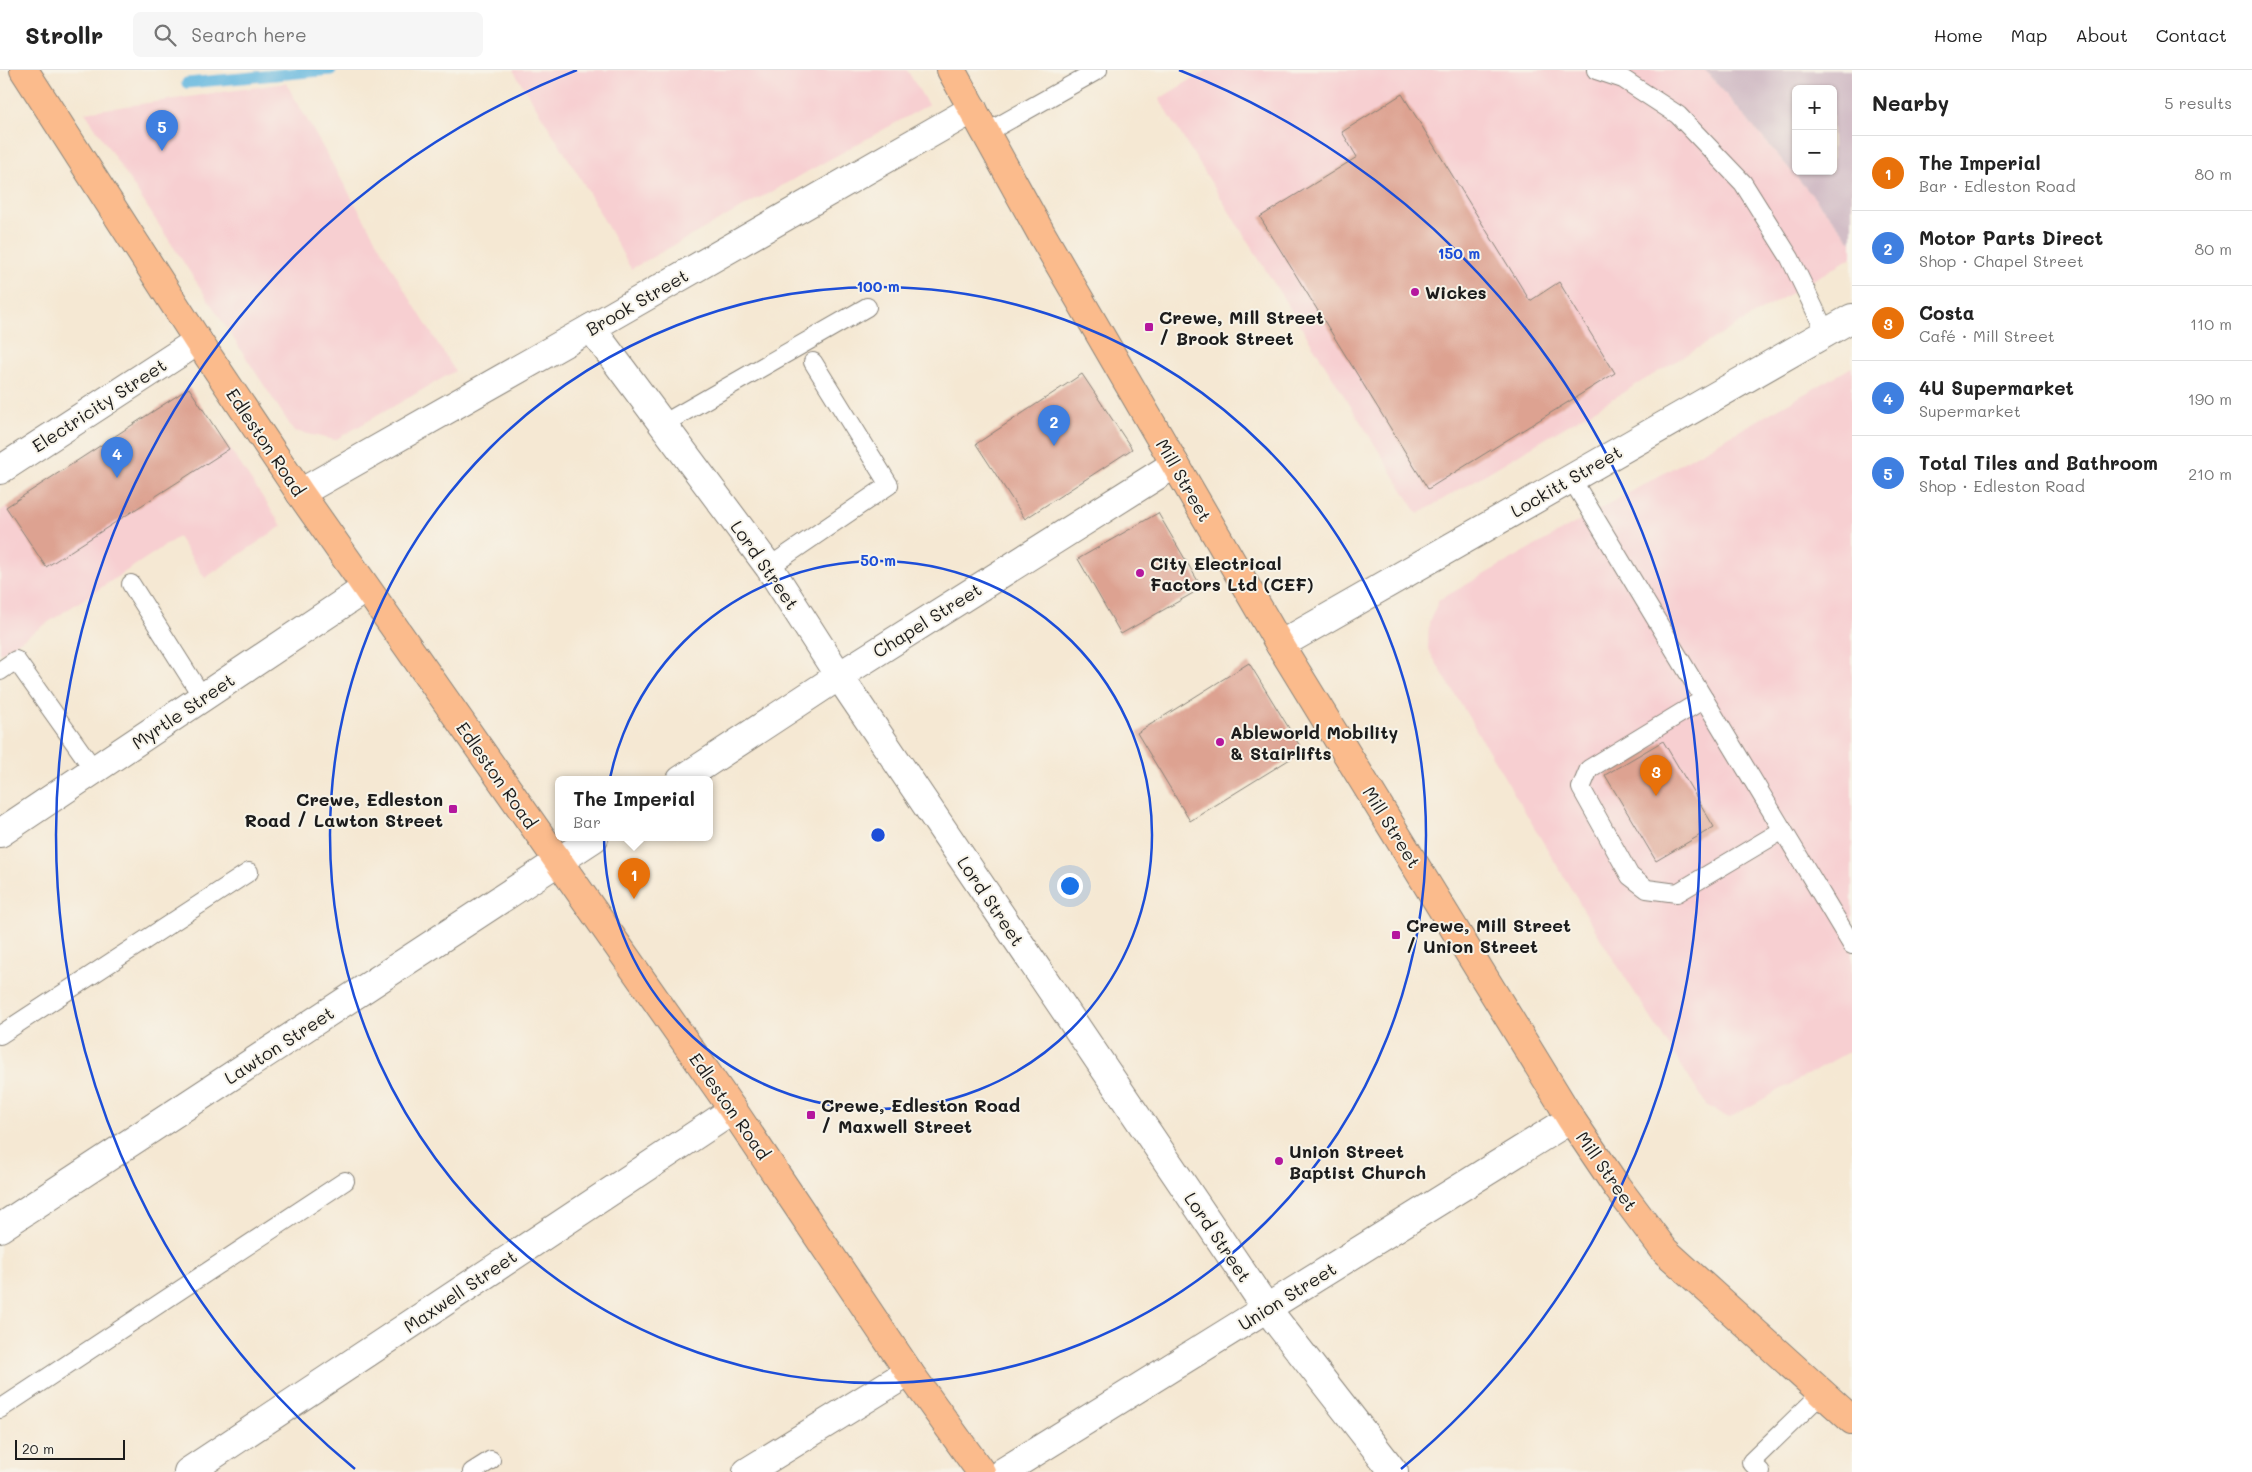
<!DOCTYPE html>
<html lang="en">
<head>
<meta charset="utf-8">
<style>
	body { margin:0; font-family:Mali,sans-serif; background:#f6f6f6; color:#222 }
	.controls { position:absolute; right:15px; top:15px; display:grid; overflow:hidden; border-radius:8px; box-shadow:0 1px 4px #0004 }
	.controls button { width:45px; height:45px; display:grid; place-items:center; padding:0; border:0; border-bottom:1px solid #e0e0e0; background:#fff; color:#222; font:25px sans-serif }
	.scale { position:absolute; left:15px; bottom:12px; width:110px; box-sizing:border-box; padding-left:5px; border:2px solid #1c1c1c; border-top:0; font-size:14px; line-height:18px; white-space:nowrap; color:#1c1c1c; -webkit-text-stroke:4px #f7f3e8; paint-order:stroke }
	.you { position:absolute; left:1069px; top:815px; width:18px; height:18px; margin:-12px; border:4px solid #fff; border-radius:50%; background:#1a73e8; box-shadow:0 0 0 8px #1a73e833 }
	.badge { display:grid; place-items:center; width:32px; height:32px; border-radius:50%; background:#1a73e8; color:#fff; font-size:16px; font-weight:700 }
	.pin { position:absolute; translate:-50% -41px; filter:drop-shadow(0 1px 2px #0008) }
	.pin::after { content:''; position:absolute; top:26px; width:18px; height:15px; background:inherit; clip-path:polygon(0 0,100% 0,50% 100%) }
	.popup { position:absolute; left:555px; top:706px; width:158px; height:65px; box-sizing:border-box; display:grid; place-content:center; border-radius:8px; background:#fff; filter:drop-shadow(0 1px 4px #0005); font-size:16px; white-space:nowrap; color:#767676 }
	.popup b { font-size:19px; color:#222 }
	.popup::after { content:''; position:absolute; left:50%; top:100%; margin-left:-10px; border:10px solid transparent; border-top-color:#fff }
	.list { margin:0; padding:0; list-style:none }
	h2 { display:flex; justify-content:space-between; align-items:center; height:65px; margin:0; padding:0 20px; font-size:21px }
	h2 small { font-size:16px; font-weight:400; color:#767676 }
	.list li { display:grid; grid-template-columns:32px 1fr auto; gap:15px; align-items:center; box-sizing:border-box; height:75px; padding:0 20px; border-top:1px solid #e0e0e0 }
	.list b { display:block; font-size:19px; white-space:nowrap }
	.list p { margin:0; font-size:16px; white-space:nowrap; color:#767676 }
	.list em { font-size:16px; font-style:normal; color:#767676 }
	.icon { flex:none; width:28px; height:28px; fill:none; stroke:currentColor; stroke-width:2; stroke-linecap:round; stroke-linejoin:round }
	.map { position:relative; flex:none; width:1852px; height:1402px; overflow:hidden }
	header { display:flex; align-items:center; gap:30px; box-sizing:border-box; height:70px; padding:0 25px; background:#fff; border-bottom:1px solid #e0e0e0 }
	header strong { font-size:24px }
	nav { display:flex; gap:28px; margin-inline-start:auto; font-size:18px }
	.search { width:350px; height:45px; background:#f6f6f6; display:flex; align-items:center; gap:12px; box-sizing:border-box; padding:0 18px; border-radius:8px; color:#767676; font-size:19px }
	main { display:flex }
	aside { flex:1; background:#fff }
	.map>svg:first-child { display:block }
	.built { fill:#f7cfd1 }
	.industrial { fill:#d2bdc6; fill-rule:evenodd }
	.lines { fill:none; stroke-linecap:round; stroke-linejoin:round }
	.stream { stroke:#64b7df; stroke-width:11 }
	.building { fill:#dda291 }
	.service-casing { stroke:#888278; stroke-width:20 }
	.minor-casing { stroke:#888278; stroke-width:30 }
	.primary-casing { stroke:#888278; stroke-width:30 }
	.service { stroke:#fff; stroke-width:18 }
	.minor { stroke:#fff; stroke-width:28 }
	.primary { stroke:#fbbb8c; stroke-width:28 }
	.ring { fill:none; stroke:#1d4ed8; stroke-width:2.5 }
	.poi-dot { fill:#b5179e; stroke:#f7f3e8; stroke-width:2 }
	.labels { text-anchor:middle; dominant-baseline:central; stroke-width:4; stroke-linejoin:round; paint-order:stroke }
	.poi-label { font-size:18px; font-weight:bold; fill:#1c1c1c; stroke:#f7f3e8; text-anchor:start }
	.street-label { font-size:18px; fill:#1c1c1c; stroke:#f7f3e8 }
	.centre { fill:#1d4ed8; stroke:#f7f3e8; stroke-width:2.5 }
	.ring-label { font-size:15px; text-anchor:middle; font-weight:bold; fill:#1d4ed8; stroke:#f7f3e8; stroke-width:4; stroke-linejoin:round; paint-order:stroke }
</style>
</head>
<body>
<header>
<strong>Strollr</strong>
<div class="search"><svg class="icon" aria-label="search" viewBox="0 0 24 24"><circle cx="10" cy="10" r="6"/><path d="M15 15l6 6"/></svg>Search here</div>
<nav><a>Home</a><a>Map</a><a>About</a><a>Contact</a></nav>
</header>
<main>
<div class="map">
<svg width="1852" height="1402" viewBox="0 0 1852 1402">
	<rect width="100%" height="100%" fill="#f7f3e8"/>
	<filter id="ink" filterUnits="userSpaceOnUse"><feTurbulence type="fractalNoise" baseFrequency=".02" numOctaves="2"/><feDisplacementMap in="SourceGraphic" scale="10" xChannelSelector="R" yChannelSelector="G"/><feConvolveMatrix kernelMatrix="1 2 1 2 8 2 1 2 1" color-interpolation-filters="sRGB"/></filter>
	<filter id="wash" filterUnits="userSpaceOnUse"><feTurbulence type="fractalNoise" baseFrequency=".0096" numOctaves="4" result="noise"/><feDisplacementMap in="SourceGraphic" scale="20" xChannelSelector="R" yChannelSelector="G"/><feGaussianBlur stdDeviation="1.12" result="paint"/><feColorMatrix in="noise" values="0 0 0 0 0 0 0 0 0 0 0 0 0 0 0 0 0 1.4 0 .05"/><feComposite in="paint" operator="in"/></filter>
	<g filter="url(#wash)">
		<rect width="100%" height="100%" fill="#f5e8d3"/>
		<g class="built">
			<path d="M513,0H907L928,35L631,199L584,114Z"/>
			<path d="M1207,0H1705L1852,172V187L1418,444L1159,29Z"/>
			<path d="M286,13L404,219L455,301L335,370L294,361L85,42Z"/>
			<path d="M1852,297V980L1729,1048L1707,1036L1605,876L1428,579L1429,552L1439,530Z"/>
			<path d="M189,318L282,456L205,508L178,467L0,584V441Z"/>
		</g>
		<path class="industrial" d="M1705,0H1852V172ZM1796,19H1833V101H1796Z"/>
		<g class="lines">
			<path class="stream" d="M187,13L331,0"/>
		</g>
		<g id="blocks">
			<g class="building">
				<path d="M1402,24L1530,231L1559,212L1615,303L1428,419L1260,147L1357,87L1342,62Z"/>
				<path d="M1082,304L1132,379L1025,449L976,374Z"/>
				<path d="M189,318L229,379L46,497L6,437Z"/>
				<path d="M1158,443L1202,518L1121,564L1078,489Z"/>
				<path d="M1249,593L1303,681L1190,751L1137,663Z"/>
				<path d="M1663,671L1714,757L1656,791L1605,705Z"/>
			</g>
		</g>
	</g>
	<g filter="url(#ink)">
		<use href="#blocks" fill-opacity="0" stroke="#888278" stroke-width="1"/>
		<g class="lines">
			<defs>
				<g id="service">
					<path d="M1596,0L1623,9L1678,45L1743,113L1790,188L1826,263"/>
					<path d="M986,63L1098,0"/>
					<path d="M663,354L867,237"/>
					<path d="M1571,408L1852,875"/>
					<path d="M769,497L889,415L813,292"/>
					<path d="M131,514L203,628"/>
					<path d="M0,601L16,590L94,700"/>
					<path d="M1704,629L1589,699L1581,718L1630,806L1647,819L1677,823L1783,760"/>
					<path d="M0,965L249,802"/>
					<path d="M0,1339L345,1111"/>
					<path d="M472,1402L491,1390"/>
					<path d="M1761,1402L1751,1392L1822,1323"/>
				</g>
				<g id="minor">
					<path d="M591,258L769,497L839,606L1267,1239L1394,1402"/>
					<path d="M0,400L198,271"/>
					<path d="M300,423L591,258L973,39"/>
					<path d="M1280,575L1852,248"/>
					<path d="M681,710L839,606L1175,394"/>
					<path d="M0,763L366,518"/>
					<path d="M0,1158L594,768"/>
					<path d="M188,1402L733,1040"/>
					<path d="M747,1402L909,1302"/>
					<path d="M1003,1402L1571,1049"/>
				</g>
				<g id="primary">
					<path d="M24,0L198,271L300,423L733,1040L909,1302L981,1402"/>
					<path d="M951,0L1041,163L1280,575L1571,1049L1617,1117L1665,1181L1852,1350"/>
				</g>
			</defs>
			<use href="#service" class="service-casing"/>
			<use href="#minor" class="minor-casing"/>
			<use href="#primary" class="primary-casing"/>
			<use href="#service" class="service"/>
			<use href="#minor" class="minor"/>
			<use href="#primary" class="primary"/>
		</g>
	</g>
	<g class="ring">
		<circle cx="878" cy="765" r="274"/>
		<circle cx="878" cy="765" r="548"/>
		<path d="M355 1399A822 822 0 0 1 577 0M1179 0A822 822 0 0 1 1401 1399"/>
	</g>
	<g class="poi-dot">
		<circle cx="1415" cy="222" r="5"/>
		<rect x="1144" y="252" width="10" height="10" rx="2.5"/>
		<circle cx="1140" cy="503" r="5"/>
		<circle cx="1220" cy="672" r="5"/>
		<rect x="448" y="734" width="10" height="10" rx="2.5"/>
		<rect x="1391" y="860" width="10" height="10" rx="2.5"/>
		<rect x="806" y="1040" width="10" height="10" rx="2.5"/>
		<circle cx="1279" cy="1091" r="5"/>
	</g>
	<g class="labels">
		<g class="poi-label">
			<text x="1425" y="222">Wickes</text>
			<text x="1159" y="247">Crewe, Mill Street<tspan x="1159" dy="21">/ Brook Street</tspan></text>
			<text x="1150" y="493">City Electrical<tspan x="1150" dy="21">Factors Ltd (CEF)</tspan></text>
			<text x="1230" y="662">Ableworld Mobility<tspan x="1230" dy="21">&amp; Stairlifts</tspan></text>
			<text x="443" y="729" text-anchor="end">Crewe, Edleston<tspan x="443" dy="21">Road / Lawton Street</tspan></text>
			<text x="1406" y="855">Crewe, Mill Street<tspan x="1406" dy="21">/ Union Street</tspan></text>
			<text x="821" y="1035">Crewe, Edleston Road<tspan x="821" dy="21">/ Maxwell Street</tspan></text>
			<text x="1289" y="1081">Union Street<tspan x="1289" dy="21">Baptist Church</tspan></text>
		</g>
		<g class="street-label">
			<text transform="translate(637 232) rotate(-30)">Brook Street</text>
			<text transform="translate(99 335) rotate(-33)">Electricity Street</text>
			<text transform="translate(266 372) rotate(56)">Edleston Road</text>
			<text transform="translate(1184 410) rotate(60)">Mill Street</text>
			<text transform="translate(1566 411) rotate(-30)">Lockitt Street</text>
			<text transform="translate(765 495) rotate(55)">Lord Street</text>
			<text transform="translate(927 550) rotate(-32)">Chapel Street</text>
			<text transform="translate(183 641) rotate(-34)">Myrtle Street</text>
			<text transform="translate(497 705) rotate(55)">Edleston Road</text>
			<text transform="translate(1392 757) rotate(58)">Mill Street</text>
			<text transform="translate(991 831) rotate(56)">Lord Street</text>
			<text transform="translate(279 975) rotate(-33)">Lawton Street</text>
			<text transform="translate(730 1036) rotate(55)">Edleston Road</text>
			<text transform="translate(1607 1101) rotate(55)">Mill Street</text>
			<text transform="translate(1218 1167) rotate(56)">Lord Street</text>
			<text transform="translate(460 1221) rotate(-34)">Maxwell Street</text>
			<text transform="translate(1287 1226) rotate(-32)">Union Street</text>
		</g>
	</g>
	<circle cx="878" cy="765" r="8" class="centre"/>
	<g class="ring-label">
		<text x="1459" y="189">150 m</text>
		<text x="878" y="222">100 m</text>
		<text x="878" y="496">50 m</text>
	</g>
</svg>
<div class="controls">
<button>+</button>
<button>−</button>
</div>
<div class="scale">20 m</div>
<div class="you"></div>
<div class="pin badge" style="left:634px;top:829px;background:#e8710a">1</div>
<div class="popup"><b>The Imperial</b>Bar</div>
<div class="pin badge" style="left:1054px;top:376px;background:#3f7fe0">2</div>
<div class="pin badge" style="left:1656px;top:726px;background:#e8710a">3</div>
<div class="pin badge" style="left:117px;top:408px;background:#3f7fe0">4</div>
<div class="pin badge" style="left:162px;top:81px;background:#3f7fe0">5</div>
</div>
<aside>
<h2>Nearby<small>5 results</small></h2>
<ul class="list">
<li><span class="badge" style="background:#e8710a">1</span><div><b>The Imperial</b><p>Bar · Edleston Road</p></div><em>80 m</em></li>
<li><span class="badge" style="background:#3f7fe0">2</span><div><b>Motor Parts Direct</b><p>Shop · Chapel Street</p></div><em>80 m</em></li>
<li><span class="badge" style="background:#e8710a">3</span><div><b>Costa</b><p>Café · Mill Street</p></div><em>110 m</em></li>
<li><span class="badge" style="background:#3f7fe0">4</span><div><b>4U Supermarket</b><p>Supermarket</p></div><em>190 m</em></li>
<li><span class="badge" style="background:#3f7fe0">5</span><div><b>Total Tiles and Bathroom</b><p>Shop · Edleston Road</p></div><em>210 m</em></li>
</ul>
</aside>
</main>
</body>
</html>
